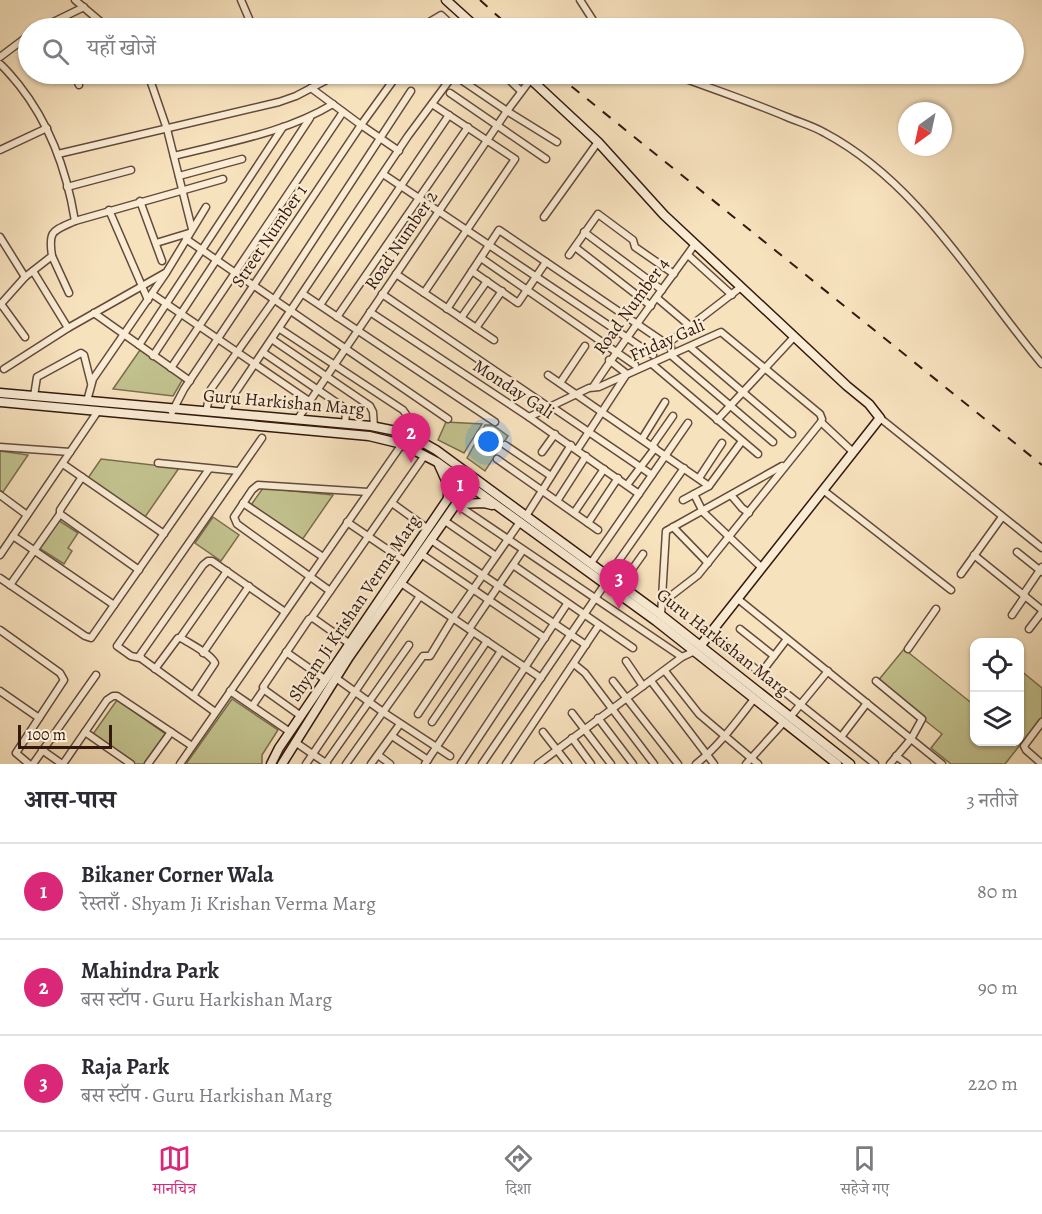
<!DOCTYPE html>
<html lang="hi">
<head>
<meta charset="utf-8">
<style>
	body { margin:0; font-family:Alegreya,"Noto Serif Devanagari",serif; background:#f2f2f3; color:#2b2b33 }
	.controls { position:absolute; right:18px; bottom:18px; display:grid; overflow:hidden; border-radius:12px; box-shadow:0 2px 4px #0004 }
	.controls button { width:54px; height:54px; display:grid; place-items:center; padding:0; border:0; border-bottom:2px solid #e1e1e2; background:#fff; color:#2b2b33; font:30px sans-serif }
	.compass { position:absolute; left:898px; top:102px; width:54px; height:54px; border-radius:50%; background:#fff; box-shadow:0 2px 4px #0004; rotate:213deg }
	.scale { position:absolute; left:18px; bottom:15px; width:94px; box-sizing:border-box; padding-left:6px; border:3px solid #33180e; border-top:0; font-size:16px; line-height:21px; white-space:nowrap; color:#33180e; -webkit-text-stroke:4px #faecd5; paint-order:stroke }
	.you { position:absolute; left:489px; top:442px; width:21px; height:21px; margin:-15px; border:4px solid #fff; border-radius:50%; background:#1a73e8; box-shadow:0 0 0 9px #1a73e833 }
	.badge { display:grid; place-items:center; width:39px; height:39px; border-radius:50%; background:#db2777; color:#fff; font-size:20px; font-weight:700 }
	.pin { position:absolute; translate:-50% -50px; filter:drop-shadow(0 2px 3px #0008) }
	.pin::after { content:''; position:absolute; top:32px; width:21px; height:18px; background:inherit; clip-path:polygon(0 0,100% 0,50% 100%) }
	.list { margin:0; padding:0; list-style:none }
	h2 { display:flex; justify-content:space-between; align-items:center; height:78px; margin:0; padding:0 24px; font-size:26px }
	h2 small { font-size:20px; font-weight:400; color:#7c7c81 }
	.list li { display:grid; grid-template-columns:39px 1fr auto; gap:18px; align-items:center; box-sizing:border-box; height:96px; padding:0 24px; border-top:2px solid #e1e1e2 }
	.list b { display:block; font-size:22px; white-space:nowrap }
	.list p { margin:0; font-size:20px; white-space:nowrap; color:#7c7c81 }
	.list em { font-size:20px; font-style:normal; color:#7c7c81 }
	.icon { flex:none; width:33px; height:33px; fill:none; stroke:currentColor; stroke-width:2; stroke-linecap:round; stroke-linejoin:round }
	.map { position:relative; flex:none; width:1042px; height:764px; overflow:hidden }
	.search { position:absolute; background:#fff; box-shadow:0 2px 4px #0004; left:18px; right:18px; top:18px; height:66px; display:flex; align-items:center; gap:15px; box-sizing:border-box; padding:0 21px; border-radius:33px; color:#7c7c81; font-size:22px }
	.sheet { height:366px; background:#fff }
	nav { display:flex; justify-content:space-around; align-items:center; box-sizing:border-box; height:84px; border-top:2px solid #e1e1e2; background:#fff; font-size:16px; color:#7c7c81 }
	nav a { display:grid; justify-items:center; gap:3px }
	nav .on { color:#db2777 }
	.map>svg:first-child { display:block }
	.green { fill:#c2c28e; stroke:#7a6d4e; stroke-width:1.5 }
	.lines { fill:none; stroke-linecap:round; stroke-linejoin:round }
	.street-casing { stroke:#644a3a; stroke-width:9 }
	.secondary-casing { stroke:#33180e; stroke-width:11 }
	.street { stroke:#faecd5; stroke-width:6 }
	.secondary { stroke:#faecd5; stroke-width:8 }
	.rail { stroke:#33180e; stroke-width:2; stroke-dasharray:10 10; stroke-linecap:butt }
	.labels { text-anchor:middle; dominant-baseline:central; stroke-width:4.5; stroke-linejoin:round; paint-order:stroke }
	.street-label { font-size:18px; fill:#33180e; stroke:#faecd5 }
</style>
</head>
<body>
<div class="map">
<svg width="1042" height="764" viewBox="0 0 1042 764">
	<rect width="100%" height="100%" fill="#f7e2be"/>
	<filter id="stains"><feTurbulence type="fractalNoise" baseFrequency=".00333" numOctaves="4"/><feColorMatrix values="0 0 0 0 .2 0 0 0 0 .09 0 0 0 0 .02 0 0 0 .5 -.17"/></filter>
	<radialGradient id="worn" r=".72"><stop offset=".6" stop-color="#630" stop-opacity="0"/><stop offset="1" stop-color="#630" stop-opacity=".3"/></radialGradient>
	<g class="green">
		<path d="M140,350L183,379L173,396L113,389Z"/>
		<path d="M446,422L482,424L464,453L438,440Z"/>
		<path d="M485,425H493L508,436L485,471L467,458Z"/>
		<path d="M0,451L28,455L3,492L0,490Z"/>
		<path d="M101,459L179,468L145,517L88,478Z"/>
		<path d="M263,488L333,495L302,540L251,505Z"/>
		<path d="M213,517L239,535L221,561L195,543Z"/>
		<path d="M58,520L78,533L68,548L72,551L64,564L39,548Z"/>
		<path d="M904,649L974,705V742H1020V670L1042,688V717L1005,764H951L931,748L942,734L877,682Z"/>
		<path d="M232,699L278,730L262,755V764H186Z"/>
		<path d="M117,700L167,735L146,764H135L93,734Z"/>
	</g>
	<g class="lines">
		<defs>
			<g id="street">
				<path d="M75,0L108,28"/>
				<path d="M241,0L253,28"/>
				<path d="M580,0L598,28"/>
				<path d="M41,28L84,7"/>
				<path d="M419,28L441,15L455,28"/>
				<path d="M0,57L28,36"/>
				<path d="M0,64C7,70 13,78 19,85C50,124 67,172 75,221"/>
				<path d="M74,74L79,85"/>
				<path d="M148,74L167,129L192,229"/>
				<path d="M503,74L521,91"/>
				<path d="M672,74C710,88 749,101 787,117C799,122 813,126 825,133C919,183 975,284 1042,364"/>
				<path d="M454,75L507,111L557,142"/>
				<path d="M450,93L546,159"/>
				<path d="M0,150L47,128"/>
				<path d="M399,151L361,125L395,78L401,74"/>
				<path d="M58,154L279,102L296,96L338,74"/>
				<path d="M174,156C228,142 285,133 333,104"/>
				<path d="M383,174L653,355"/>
				<path d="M179,176L242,159"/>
				<path d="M67,187L131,170"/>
				<path d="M140,201L162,261"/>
				<path d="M109,210L148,300"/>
				<path d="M544,217L598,142"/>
				<path d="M584,232L662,290"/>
				<path d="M0,237L25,277"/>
				<path d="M186,239L448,419"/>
				<path d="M156,243L189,233"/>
				<path d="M575,247L651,306"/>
				<path d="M569,255L598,214L633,240L635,247L674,274"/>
				<path d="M688,255L732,295"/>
				<path d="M52,256L69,293"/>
				<path d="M481,258L635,365"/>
				<path d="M33,271L68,328"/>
				<path d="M472,271L518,303L546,262"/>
				<path d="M396,274L494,340"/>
				<path d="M424,293L515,159L432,104"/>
				<path d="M152,294L309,401"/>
				<path d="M303,294L495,422"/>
				<path d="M382,294L550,408"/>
				<path d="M657,298L690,326"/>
				<path d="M1,304L25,337"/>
				<path d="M0,305L25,277L52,256C48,230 53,231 75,221L223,179"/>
				<path d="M320,305L449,115"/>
				<path d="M447,309L499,230L671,347L672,356L773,442"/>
				<path d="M370,312L529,417L639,494"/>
				<path d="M94,313L190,381"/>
				<path d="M337,317L468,127"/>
				<path d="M461,318L487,281"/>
				<path d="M476,328L502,291"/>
				<path d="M280,329L403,410L408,417L406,433"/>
				<path d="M273,340L370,406L373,412L374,427"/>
				<path d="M667,344L741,287"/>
				<path d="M139,345L283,127"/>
				<path d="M690,347L792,434"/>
				<path d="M264,353L343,407L346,413L345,424"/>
				<path d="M153,356L310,118"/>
				<path d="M609,360L627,374"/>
				<path d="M652,364L758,454"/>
				<path d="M171,368L343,112"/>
				<path d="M4,369L68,328L165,273"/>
				<path d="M548,375L709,486"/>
				<path d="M560,383L585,346"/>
				<path d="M593,387C625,338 661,292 695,244"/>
				<path d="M34,396L37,377L81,353L84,355L91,383"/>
				<path d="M87,401L93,379L166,273L206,207"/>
				<path d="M552,407L652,475"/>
				<path d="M172,412L184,389L361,125L311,88"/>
				<path d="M206,412L211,389L274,300L411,91"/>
				<path d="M226,413L231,399L408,136L454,74"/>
				<path d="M529,417L589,388L599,387L721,332L820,414L822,419L821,422L698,575L663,602"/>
				<path d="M880,418L1042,548"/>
				<path d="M297,420L507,111L531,79"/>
				<path d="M717,420L794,337"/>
				<path d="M821,422L853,452"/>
				<path d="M642,439L665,402"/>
				<path d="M505,445L551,476"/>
				<path d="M652,446L673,416"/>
				<path d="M0,447L70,452"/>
				<path d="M577,450L626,375"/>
				<path d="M542,452L555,434"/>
				<path d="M497,459L598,530"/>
				<path d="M158,463L238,471"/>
				<path d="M63,464L164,534"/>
				<path d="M82,477L60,510V514L139,570"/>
				<path d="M699,478L722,443"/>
				<path d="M627,485L655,448"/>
				<path d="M823,490L951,590"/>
				<path d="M694,494L703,512L762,568"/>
				<path d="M0,495L27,515"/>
				<path d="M731,495L742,508L749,513"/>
				<path d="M683,500L709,486L742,441"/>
				<path d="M557,501L586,456"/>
				<path d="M243,503L323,557"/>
				<path d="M392,503L428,529"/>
				<path d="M456,504L682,657"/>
				<path d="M574,513L604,469"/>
				<path d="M526,516L571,445"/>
				<path d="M445,521L496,556"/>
				<path d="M347,522L406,562"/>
				<path d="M588,523L618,478"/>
				<path d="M673,527L708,563"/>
				<path d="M13,536L114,605"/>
				<path d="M431,540L586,645"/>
				<path d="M1017,552L1042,572"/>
				<path d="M421,554L545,638"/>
				<path d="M0,555L98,411"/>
				<path d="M974,555L1042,610"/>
				<path d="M591,563L688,423"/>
				<path d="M513,565L633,648"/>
				<path d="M961,574L1002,517"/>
				<path d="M608,576L684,468"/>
				<path d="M0,578L85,636L91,638L209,469"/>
				<path d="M401,583L541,678"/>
				<path d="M10,585L60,514"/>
				<path d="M621,585L643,554"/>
				<path d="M330,591L237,524L234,517L252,490L258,485L368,492"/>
				<path d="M1023,595L1042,567"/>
				<path d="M738,599L942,764"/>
				<path d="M661,615L666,531L782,466"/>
				<path d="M1012,615L1025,596"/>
				<path d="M312,617L425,455"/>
				<path d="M469,629L523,550"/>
				<path d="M740,629L774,656"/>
				<path d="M1029,629L1042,612"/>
				<path d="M0,630L60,673L64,680L16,753L29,764"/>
				<path d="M180,638L227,571"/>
				<path d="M723,643L875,764"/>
				<path d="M908,649L936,609"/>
				<path d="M286,652L326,680"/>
				<path d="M203,653L249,586"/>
				<path d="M140,658L131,656L117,646L262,438"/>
				<path d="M626,661L643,686"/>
				<path d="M574,664L585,673L654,764"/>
				<path d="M155,669L178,638H181C192,645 209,653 215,663L193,696"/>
				<path d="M665,671L699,714L758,764"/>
				<path d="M761,673L787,639"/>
				<path d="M336,678L383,712L450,756"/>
				<path d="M613,681L678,764"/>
				<path d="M651,681L714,764"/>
				<path d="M876,681L922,719L911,739L890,764"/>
				<path d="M0,691L39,718"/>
				<path d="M230,691L290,732"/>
				<path d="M253,705L264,689"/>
				<path d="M215,712L142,659L140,655L203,565L208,561H212L285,612"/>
				<path d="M572,713L611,764"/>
				<path d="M418,714L473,632"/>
				<path d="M301,716L266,691L263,687L309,619L313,618L350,644"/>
				<path d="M791,716L828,671"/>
				<path d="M598,718L633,764"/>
				<path d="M432,722L487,641"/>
				<path d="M1042,722L1024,746L1026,750L1042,764"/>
				<path d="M85,732L131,764"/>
				<path d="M543,732L568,764"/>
				<path d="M392,736L428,760"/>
				<path d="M841,737L867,703"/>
				<path d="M572,738L591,764"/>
				<path d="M295,742L327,764"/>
				<path d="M42,750L62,764"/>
				<path d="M378,755L390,764"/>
				<path d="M896,756L907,764"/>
				<path d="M33,764L96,675"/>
				<path d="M63,764L107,700L113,696H117L192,746"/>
				<path d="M148,764L171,732"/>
				<path d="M180,764L402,444"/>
				<path d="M306,764L420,596"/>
				<path d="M325,764L409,645"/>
				<path d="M346,764L423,656H430L453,618L520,522"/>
				<path d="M371,764L400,724"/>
				<path d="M425,764L501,651"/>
				<path d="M461,764L567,604"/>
				<path d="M482,764L605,584"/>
				<path d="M506,764L599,625"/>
				<path d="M538,764L682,657L695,651"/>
				<path d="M696,764C719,746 736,722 754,699"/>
				<path d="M746,764L784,722"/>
			</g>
			<g id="secondary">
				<path d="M446,0L477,28"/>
				<path d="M525,74L598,142L664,215L847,386L869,404L880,418L701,645"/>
				<path d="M0,393L371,426L406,433L436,450L661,615L850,764"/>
				<path d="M0,402L369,436L402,444L437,462L656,621L837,764"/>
				<path d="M439,465L448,485V498"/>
				<path d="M456,504L484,503L492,505"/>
				<path d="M271,764L279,748L464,475"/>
				<path d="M282,764L349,657L472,481"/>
			</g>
		</defs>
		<use href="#street" class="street-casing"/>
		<use href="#secondary" class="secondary-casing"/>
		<use href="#street" class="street"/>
		<use href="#secondary" class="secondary"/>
		<g class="rail">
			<path d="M480,0L511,28"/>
			<path d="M556,74L1042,465"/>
		</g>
	</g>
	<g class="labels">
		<g class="street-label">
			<text transform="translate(269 236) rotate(-56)">Street Number 1</text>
			<text transform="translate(401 240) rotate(-56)">Road Number 2</text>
			<text transform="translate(631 306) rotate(-54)">Road Number 4</text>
			<text transform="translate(667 340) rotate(-24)">Friday Gali</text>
			<text transform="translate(514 389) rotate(33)">Monday Gali</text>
			<text transform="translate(284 402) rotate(5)">Guru Harkishan Marg</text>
			<text transform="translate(354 608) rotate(-56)">Shyam Ji Krishan Verma Marg</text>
			<text transform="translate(723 642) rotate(38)">Guru Harkishan Marg</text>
		</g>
	</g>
	<rect width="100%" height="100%" filter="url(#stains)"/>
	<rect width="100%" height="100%" fill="url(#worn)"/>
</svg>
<div class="controls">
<button><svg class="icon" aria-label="locate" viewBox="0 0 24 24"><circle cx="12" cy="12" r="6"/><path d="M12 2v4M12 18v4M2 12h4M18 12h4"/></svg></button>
<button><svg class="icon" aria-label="layers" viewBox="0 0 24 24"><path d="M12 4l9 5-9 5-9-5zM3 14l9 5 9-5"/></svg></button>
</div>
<svg class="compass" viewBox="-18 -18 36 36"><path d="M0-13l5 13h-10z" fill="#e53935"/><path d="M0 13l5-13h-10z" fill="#7c7c81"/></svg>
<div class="scale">100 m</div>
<div class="you"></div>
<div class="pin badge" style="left:460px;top:515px">1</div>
<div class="pin badge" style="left:411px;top:463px">2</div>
<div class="pin badge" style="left:619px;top:609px">3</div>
<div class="search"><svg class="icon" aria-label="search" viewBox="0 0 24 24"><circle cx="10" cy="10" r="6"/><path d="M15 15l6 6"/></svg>यहाँ खोजें</div>
</div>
<section class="sheet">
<h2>आस-पास<small>3 नतीजे</small></h2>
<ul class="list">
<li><span class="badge">1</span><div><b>Bikaner Corner Wala</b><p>रेस्तराँ · Shyam Ji Krishan Verma Marg</p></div><em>80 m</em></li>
<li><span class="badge">2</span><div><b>Mahindra Park</b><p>बस स्टॉप · Guru Harkishan Marg</p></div><em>90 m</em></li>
<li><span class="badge">3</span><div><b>Raja Park</b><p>बस स्टॉप · Guru Harkishan Marg</p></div><em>220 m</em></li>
</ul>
</section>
<nav>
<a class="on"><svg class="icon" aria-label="map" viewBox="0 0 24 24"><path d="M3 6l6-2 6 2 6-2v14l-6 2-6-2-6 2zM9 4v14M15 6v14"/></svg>मानचित्र</a>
<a><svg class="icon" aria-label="directions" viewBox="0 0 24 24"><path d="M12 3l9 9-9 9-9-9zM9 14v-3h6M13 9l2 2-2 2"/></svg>दिशा</a>
<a><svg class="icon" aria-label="saved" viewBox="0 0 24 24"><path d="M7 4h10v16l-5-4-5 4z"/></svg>सहेजे गए</a>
</nav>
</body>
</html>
